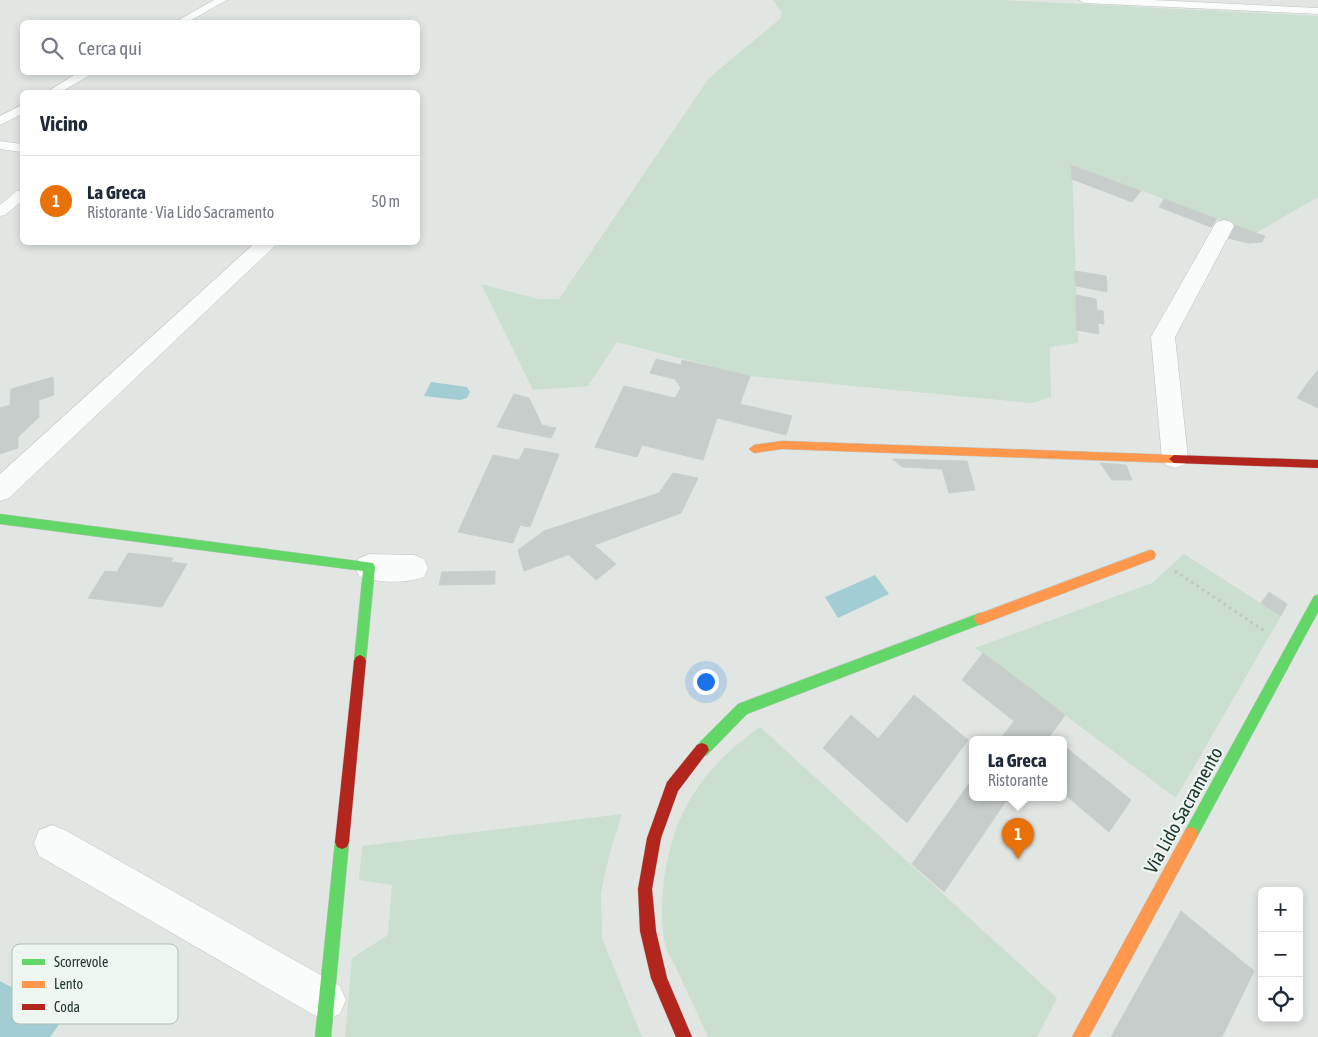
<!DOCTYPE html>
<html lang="it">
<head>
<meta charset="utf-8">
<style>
	body { margin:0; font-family:"Asap Condensed",sans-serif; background:#f2f2f3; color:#1f2937 }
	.controls { position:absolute; right:15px; bottom:15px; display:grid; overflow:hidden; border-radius:8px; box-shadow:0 2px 8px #0003 }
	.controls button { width:45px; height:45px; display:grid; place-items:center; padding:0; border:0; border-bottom:1px solid #e0e1e3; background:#fff; color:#1f2937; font:25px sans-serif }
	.you { position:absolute; left:705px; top:681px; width:18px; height:18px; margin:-12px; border:4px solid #fff; border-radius:50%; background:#1a73e8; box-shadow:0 0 0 8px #1a73e833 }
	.badge { display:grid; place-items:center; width:32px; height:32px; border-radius:50%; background:#7c3aed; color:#fff; font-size:16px; font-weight:700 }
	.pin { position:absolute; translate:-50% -41px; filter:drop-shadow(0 1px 2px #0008) }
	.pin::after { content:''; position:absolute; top:26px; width:18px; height:15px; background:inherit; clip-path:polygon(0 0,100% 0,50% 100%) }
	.popup { position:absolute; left:969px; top:736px; width:98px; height:65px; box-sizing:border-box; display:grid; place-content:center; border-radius:8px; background:#fff; filter:drop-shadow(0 1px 4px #0005); font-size:16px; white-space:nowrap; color:#747a83 }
	.popup b { font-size:19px; color:#1f2937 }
	.popup::after { content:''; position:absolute; left:50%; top:100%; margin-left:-10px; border:10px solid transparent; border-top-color:#fff }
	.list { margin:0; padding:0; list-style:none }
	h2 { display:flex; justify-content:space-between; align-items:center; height:65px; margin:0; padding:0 20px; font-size:21px }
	h2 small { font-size:16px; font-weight:400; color:#747a83 }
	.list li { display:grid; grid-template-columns:32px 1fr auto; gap:15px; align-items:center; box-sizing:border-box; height:90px; padding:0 20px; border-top:1px solid #e0e1e3 }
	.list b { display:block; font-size:19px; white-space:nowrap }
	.list p { margin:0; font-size:16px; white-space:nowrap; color:#747a83 }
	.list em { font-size:16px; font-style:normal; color:#747a83 }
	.icon { flex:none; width:28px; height:28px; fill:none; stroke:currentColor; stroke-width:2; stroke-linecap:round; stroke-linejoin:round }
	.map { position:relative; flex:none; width:1318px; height:1037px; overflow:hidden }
	.search { position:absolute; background:#fff; box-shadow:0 2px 8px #0003; left:20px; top:20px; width:400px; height:55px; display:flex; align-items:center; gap:12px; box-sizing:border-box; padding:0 18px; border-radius:8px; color:#747a83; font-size:19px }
	.panel { position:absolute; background:#fff; box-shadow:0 2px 8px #0003; left:20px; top:90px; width:400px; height:155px; border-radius:8px }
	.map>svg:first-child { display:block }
	.green { fill:#cadfcf }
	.water { fill:#a2ced3 }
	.building { fill:#c7cdca; stroke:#c9cfcc }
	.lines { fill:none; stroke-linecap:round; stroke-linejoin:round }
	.lane-casing { stroke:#bec3c0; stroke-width:1 }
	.street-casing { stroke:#bec3c0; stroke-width:1 }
	.fast-casing { stroke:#bcc4c0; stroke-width:1 }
	.slow-casing { stroke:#bcc4c0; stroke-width:1 }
	.jam-casing { stroke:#bcc4c0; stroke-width:1 }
	.path { stroke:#bfc6c4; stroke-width:3; stroke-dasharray:2.5 4; stroke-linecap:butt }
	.lane { fill:#fafbfb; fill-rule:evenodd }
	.street { fill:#fafbfb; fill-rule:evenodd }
	.fast { fill:#63d668; fill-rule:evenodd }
	.slow { fill:#ff974d; fill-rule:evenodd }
	.jam { fill:#b3261e; fill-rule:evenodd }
	.labels { text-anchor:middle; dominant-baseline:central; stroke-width:4.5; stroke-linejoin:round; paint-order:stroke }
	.near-street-label { font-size:19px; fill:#203730; stroke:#eef6f1 }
	.key { fill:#eef6f1; stroke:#b0bdb7; stroke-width:1 }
	.key-label { font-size:14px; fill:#203730 }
</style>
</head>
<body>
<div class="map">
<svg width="1318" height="1037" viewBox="0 0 1318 1037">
	<rect width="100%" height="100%" fill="#e1e6e3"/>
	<g class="green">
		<path d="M773,0H1002L1318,16V197L1256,233L1072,165L1078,343L1050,347L1051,397L1032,403L750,376L617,342L588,386L533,390L481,284L538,299H559L709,78L780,19L782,13Z"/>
		<path d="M1184,554L1281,616L1176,798L975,648L1152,583Z"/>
		<path d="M760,727L1057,998L1037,1037H708C698,1015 688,993 678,972C674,963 667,953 665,944C661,927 662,908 663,891C669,818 700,769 760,727Z"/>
		<path d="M622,814L609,856L601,893L602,938L642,1037H345L352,958L388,935L392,885L359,880L362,846Z"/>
	</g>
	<g class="water">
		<path d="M431,382L467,387L470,392L467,398L460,400L424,396Z"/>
		<path d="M875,575L889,594L838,618L825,597Z"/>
		<path d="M0,981L65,1016L50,1037H0Z"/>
	</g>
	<g class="building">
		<path d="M1071,165L1141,191L1132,202L1072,179Z"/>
		<path d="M1164,199L1217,219L1211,227L1159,207Z"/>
		<path d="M1235,225L1256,233L1265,236L1262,242L1248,243L1228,238Z"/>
		<path d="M1075,271L1106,276L1107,284L1075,278Z"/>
		<path d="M1075,278L1107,284V292L1076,286Z"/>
		<path d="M1076,295L1096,299L1097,310L1103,311L1104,324L1076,319Z"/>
		<path d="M1076,319L1098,323L1099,334L1077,330Z"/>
		<path d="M656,359L681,365L682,360L750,376L740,404L792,416L786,435L717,418L703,460L642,445L637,457L595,447L624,386L675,398L681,388L675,379L650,373Z"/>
		<path d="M1318,370V385L1309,381Z"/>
		<path d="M53,377L54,395L39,400V417L18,437V448L0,454V408L10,405L11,389Z"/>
		<path d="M1309,381L1318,385V408L1297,398Z"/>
		<path d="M514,394L529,398L542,425L556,428L551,438L497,427Z"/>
		<path d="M525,448L559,454L530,527L520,525L513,543L458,532L493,455L519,460Z"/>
		<path d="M893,459L967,461L975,490L949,493L942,469L902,467Z"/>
		<path d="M1100,463L1126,465L1132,480H1112Z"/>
		<path d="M673,473L698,478L681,513L524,571L518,550L544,531L659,493Z"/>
		<path d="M594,545L616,564L596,580L568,554Z"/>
		<path d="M128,553L173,558L171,562L187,564L162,607L88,598L105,571L117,572Z"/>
		<path d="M495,571V584L439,585L442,572Z"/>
		<path d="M1269,592L1287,604L1281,616L1261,603Z"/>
		<path d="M983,653L1035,692L1014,721L962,680Z"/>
		<path d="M1035,692L1065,715L1047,740H1000Z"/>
		<path d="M914,695L968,740L927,795L882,757L889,748L878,739Z"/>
		<path d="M851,715L889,748L882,757L927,795L907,823L823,748Z"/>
		<path d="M1063,745L1131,800L1109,832L1063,793Z"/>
		<path d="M973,778V798H1008L944,892L912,864Z"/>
		<path d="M1181,911L1254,971L1222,1037H1111Z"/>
	</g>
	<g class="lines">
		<defs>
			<g id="lane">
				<path d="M214,0H227L188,22H175Z"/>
				<path d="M1079,0H1153L1318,8V14L1084,3Z"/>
				<path d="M79,72H95L61,92H47Z"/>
				<path d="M22,105V114L0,125V116Z"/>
				<path d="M0,141L22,144V152L0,149Z"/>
				<path d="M22,190V201L5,215L0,216V205L17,191Z"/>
			</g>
			<g id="street">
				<path d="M1224,220L1231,222L1234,226L1175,337L1188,458L1184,465L1175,468L1166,465L1162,458L1151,337L1214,226L1217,222Z"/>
				<path d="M256,242H279L9,498L0,501V474Z"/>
				<path d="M369,554L414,555L424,559L428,568L424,577C406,584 377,583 359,576L355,567L359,558Z"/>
				<path d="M52,825L65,830L340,986L346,1000L340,1014L326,1020L312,1014L39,856L34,843L39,830Z"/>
			</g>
			<g id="fast">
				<path d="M0,514L373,563L375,567L366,661L364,665L360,667L356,665L354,661L363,571L0,524Z"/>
				<path d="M1318,595V612L1196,839L1191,841L1186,839L1184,834L1186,829L1314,596Z"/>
				<path d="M980,613L984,615L986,619L984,623L747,714L707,755L702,757L697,755L695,750L697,745L738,704Z"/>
				<path d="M342,835L347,837L349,842L331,1037H315L335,842L337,837Z"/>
			</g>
			<g id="slow">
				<path d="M782,441L1174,455L1179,459L1174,463L782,449L754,453L749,449L754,445Z"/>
				<path d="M1150,550L1154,551L1156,555L1154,559L980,625L976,623L974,619L976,615Z"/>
				<path d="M1191,827L1196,829L1198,834L1196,839L1089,1037H1072L1186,829Z"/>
			</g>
			<g id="jam">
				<path d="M1174,455L1318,460V468L1174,463L1169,459Z"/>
				<path d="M360,655L364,657L366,661L349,842L347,847L342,849L337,847L335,842L354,661L356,657Z"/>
				<path d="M702,743L707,745L709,750L678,791L661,838L652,889L656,931L667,978L692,1037H676L651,978L640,931L638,889L647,838L667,782L697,745Z"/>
			</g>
		</defs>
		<use href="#lane" class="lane-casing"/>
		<use href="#street" class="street-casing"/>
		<use href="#fast" class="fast-casing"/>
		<use href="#slow" class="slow-casing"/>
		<use href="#jam" class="jam-casing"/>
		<path class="path" d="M1175,571L1266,632"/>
		<use href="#lane" class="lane"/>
		<use href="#street" class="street"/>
		<use href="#fast" class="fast"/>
		<use href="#slow" class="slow"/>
		<use href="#jam" class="jam"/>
	</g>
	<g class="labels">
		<g class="near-street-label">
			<text transform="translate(1183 810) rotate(-61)">Via Lido Sacramento</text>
		</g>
	</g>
	<rect x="12" y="944" width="166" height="80" rx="8" class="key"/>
	<rect x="22" y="959" width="23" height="6" fill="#63d668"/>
	<rect x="22" y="981" width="23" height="7" fill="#ff974d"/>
	<rect x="22" y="1004" width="23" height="6" fill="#b3261e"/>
	<g class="key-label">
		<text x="54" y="967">Scorrevole</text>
		<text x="54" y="989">Lento</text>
		<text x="54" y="1012">Coda</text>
	</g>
</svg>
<div class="controls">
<button>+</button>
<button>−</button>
<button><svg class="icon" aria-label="locate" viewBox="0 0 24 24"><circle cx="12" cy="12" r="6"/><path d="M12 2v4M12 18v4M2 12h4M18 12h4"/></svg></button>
</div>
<div class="you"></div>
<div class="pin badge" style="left:1018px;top:859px;background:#e8710a">1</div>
<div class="popup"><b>La Greca</b>Ristorante</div>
<div class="search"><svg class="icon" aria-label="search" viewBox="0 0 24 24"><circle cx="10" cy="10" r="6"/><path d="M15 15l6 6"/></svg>Cerca qui</div>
<section class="panel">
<h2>Vicino<small></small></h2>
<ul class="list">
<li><span class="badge" style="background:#e8710a">1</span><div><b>La Greca</b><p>Ristorante · Via Lido Sacramento</p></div><em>50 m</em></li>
</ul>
</section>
</div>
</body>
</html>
